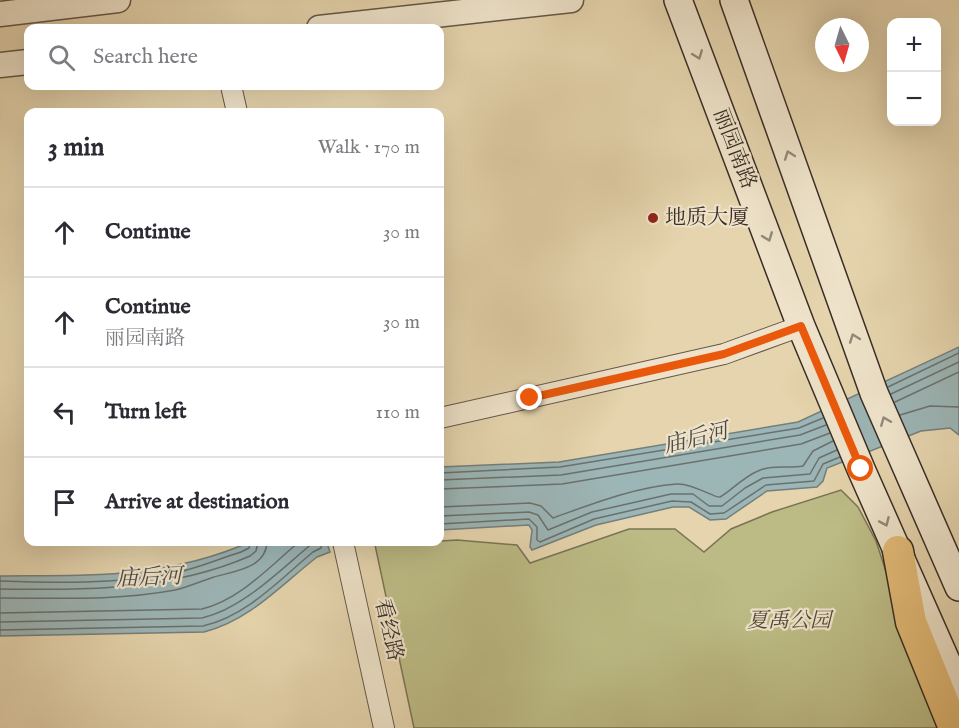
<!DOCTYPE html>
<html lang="en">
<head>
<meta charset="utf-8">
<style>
	body { margin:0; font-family:"IM FELL English","Noto Serif SC",serif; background:#f2f2f3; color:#2b2b33 }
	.controls { position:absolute; right:18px; top:18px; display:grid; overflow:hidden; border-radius:12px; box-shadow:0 6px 24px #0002 }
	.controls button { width:54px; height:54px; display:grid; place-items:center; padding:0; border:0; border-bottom:2px solid #e1e1e2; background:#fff; color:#2b2b33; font:30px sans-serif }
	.compass { position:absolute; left:815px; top:18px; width:54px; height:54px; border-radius:50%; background:#fff; box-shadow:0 6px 24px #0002; rotate:175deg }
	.stop { position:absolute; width:18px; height:18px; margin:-14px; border:4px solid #ea580c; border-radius:50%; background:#fff }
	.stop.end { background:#ea580c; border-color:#fff; box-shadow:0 2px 6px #0008 }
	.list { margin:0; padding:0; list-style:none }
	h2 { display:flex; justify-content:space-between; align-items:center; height:78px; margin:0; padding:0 24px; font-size:26px }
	h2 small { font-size:20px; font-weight:400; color:#7c7c81 }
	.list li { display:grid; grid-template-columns:39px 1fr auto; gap:18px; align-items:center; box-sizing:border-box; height:90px; padding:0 24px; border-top:2px solid #e1e1e2 }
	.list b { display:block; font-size:22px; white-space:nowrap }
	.list p { margin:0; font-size:20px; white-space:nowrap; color:#7c7c81 }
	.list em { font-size:20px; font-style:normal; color:#7c7c81 }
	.icon { flex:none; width:33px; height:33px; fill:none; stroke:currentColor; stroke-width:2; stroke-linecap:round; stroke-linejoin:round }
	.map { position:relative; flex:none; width:959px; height:728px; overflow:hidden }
	.search { position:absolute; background:#fff; box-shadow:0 6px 24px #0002; left:24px; top:24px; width:420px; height:66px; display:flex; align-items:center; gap:15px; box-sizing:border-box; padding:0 21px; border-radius:12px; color:#7c7c81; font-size:22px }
	.panel { position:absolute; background:#fff; box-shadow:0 6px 24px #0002; left:24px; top:108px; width:420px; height:438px; border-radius:12px }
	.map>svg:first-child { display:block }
	.green { fill:#bcbb85; stroke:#7a7456; stroke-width:1.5 }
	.water { fill:#9cb5b6; stroke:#747f7c; stroke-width:1.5 }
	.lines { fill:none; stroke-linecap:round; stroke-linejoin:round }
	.shore { stroke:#6a716e; stroke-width:1.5 }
	.minor-casing { stroke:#645748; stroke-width:22 }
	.tertiary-casing { stroke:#645748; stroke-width:27 }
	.secondary-casing { stroke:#392d26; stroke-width:30 }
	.primary-casing { stroke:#392d26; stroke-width:33 }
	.minor { stroke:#eee3ca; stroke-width:20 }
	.tertiary { stroke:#eee3ca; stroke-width:24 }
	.secondary { stroke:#eee3ca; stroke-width:27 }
	.primary { stroke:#e2ba76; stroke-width:30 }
	.oneway { stroke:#948878 }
	.route { stroke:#ea580c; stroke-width:8 }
	.poi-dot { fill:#8f2418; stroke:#eee3ca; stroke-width:2 }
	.labels { text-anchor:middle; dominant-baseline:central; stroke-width:4.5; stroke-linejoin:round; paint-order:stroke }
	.street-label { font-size:21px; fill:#392d26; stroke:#eee3ca }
	.poi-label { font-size:21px; fill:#392d26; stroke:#eee3ca; text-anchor:start }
	.park-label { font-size:21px; font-style:italic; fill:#534939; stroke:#eee3ca }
	.water-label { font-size:22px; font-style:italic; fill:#4d4843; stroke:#eee3ca }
</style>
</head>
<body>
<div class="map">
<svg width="959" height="728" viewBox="0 0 959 728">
	<rect width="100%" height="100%" fill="#e5d4ad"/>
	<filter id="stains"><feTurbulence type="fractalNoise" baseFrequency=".00333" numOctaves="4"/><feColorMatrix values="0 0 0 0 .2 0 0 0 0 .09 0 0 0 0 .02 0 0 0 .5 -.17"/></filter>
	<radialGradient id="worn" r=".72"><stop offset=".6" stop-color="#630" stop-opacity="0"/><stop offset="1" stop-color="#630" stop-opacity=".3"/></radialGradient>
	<path class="green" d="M841,490L858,507L876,541L937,728H414L375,545L457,540L517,545L530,563L629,529H675L704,552L731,529L772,512Z"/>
	<g class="water">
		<path d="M959,347V435L950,428L921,431L827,468L823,481L817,487L767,491L726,519L710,520L689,507H673L596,525L532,550L530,547L532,530L529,525L440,530V467L559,462L798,422Z"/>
		<path d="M250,542H331L327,543L330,552L317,557C281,585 249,621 204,632L0,636V576C90,575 165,579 250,542Z"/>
	</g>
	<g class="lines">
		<g class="shore">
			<path d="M888,387L959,353"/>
			<path d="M891,394L959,362"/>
			<path d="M895,402L959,372"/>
			<path d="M900,415L930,406L959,407"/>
			<path d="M440,473L560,467L799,428L823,418"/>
			<path d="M440,480L561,475L800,435L826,425"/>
			<path d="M440,489L562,484L801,444L830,433"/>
			<path d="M440,507L530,503L541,506L553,518C592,504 635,487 677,484C693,483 716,499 720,497C730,492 743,477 758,471C773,464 788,469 803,466L813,451L833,441"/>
			<path d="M440,516L529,512L538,515L548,530L592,512L671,494H693L709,506H722L745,488L763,478L810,474L819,458L837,450"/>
			<path d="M440,524L529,519L537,527V540L540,542L594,519L672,501L691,502L710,514L724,513L766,485L814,481L823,464L840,457"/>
			<path d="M0,581C57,583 114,584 170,574C193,570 218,559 241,552L249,548L250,542"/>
			<path d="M0,589C85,590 170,591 250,556L256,551L258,542"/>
			<path d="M0,598C58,598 117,601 175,590C188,587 201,581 214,577C235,571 266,568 267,542"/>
			<path d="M0,613L202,609C240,600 270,566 299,542"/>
			<path d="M0,622L202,618C243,609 282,568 314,542"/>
			<path d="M0,630L203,626C247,616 279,580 313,552L321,548L322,542"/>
		</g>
		<defs>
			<g id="minor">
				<path d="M231,86L237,112"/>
				<path d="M440,418L724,354L801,326"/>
				<path d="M343,542L384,728"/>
			</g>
			<g id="tertiary">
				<path d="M0,14L118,0"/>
				<path d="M319,28L571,0"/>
				<path d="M0,65L28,62"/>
			</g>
			<g id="secondary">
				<path d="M678,0L801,326L861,469L959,690"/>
				<path d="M734,0L874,393L959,587"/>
			</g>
			<path id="primary" d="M898,551L911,622L954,728"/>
		</defs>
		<use href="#minor" class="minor-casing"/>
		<use href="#tertiary" class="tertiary-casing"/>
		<use href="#secondary" class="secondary-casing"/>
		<use href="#primary" class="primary-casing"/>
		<use href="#minor" class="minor"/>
		<use href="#tertiary" class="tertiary"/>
		<use href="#secondary" class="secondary"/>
		<use href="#primary" class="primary"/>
	</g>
	<defs><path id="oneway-chevron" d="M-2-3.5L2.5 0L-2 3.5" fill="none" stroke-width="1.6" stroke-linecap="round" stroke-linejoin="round" transform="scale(1.5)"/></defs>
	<g class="oneway">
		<use href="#oneway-chevron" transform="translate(698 55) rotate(69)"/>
		<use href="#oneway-chevron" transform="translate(789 155) rotate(-110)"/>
		<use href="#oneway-chevron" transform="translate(768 237) rotate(69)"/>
		<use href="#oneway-chevron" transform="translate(854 338) rotate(-110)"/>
		<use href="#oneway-chevron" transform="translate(885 421) rotate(-112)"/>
		<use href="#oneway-chevron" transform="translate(885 522) rotate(66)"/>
	</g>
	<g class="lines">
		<path class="route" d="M530,398L724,354L801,326L861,469"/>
	</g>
	<circle class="poi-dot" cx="653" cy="218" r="6"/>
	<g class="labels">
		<g class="street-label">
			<text transform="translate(734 149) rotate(69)">丽园南路</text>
			<text transform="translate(388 630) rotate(77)">看经路</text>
		</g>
		<g class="poi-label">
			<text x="665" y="218">地质大厦</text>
		</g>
		<g class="park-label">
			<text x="789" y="621">夏禹公园</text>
		</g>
		<g class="water-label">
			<text transform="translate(696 439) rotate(-14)">庙后河</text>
			<text transform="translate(149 578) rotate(-2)">庙后河</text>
		</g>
	</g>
	<rect width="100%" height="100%" filter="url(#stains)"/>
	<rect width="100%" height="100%" fill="url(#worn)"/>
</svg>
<div class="controls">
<button>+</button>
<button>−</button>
</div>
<svg class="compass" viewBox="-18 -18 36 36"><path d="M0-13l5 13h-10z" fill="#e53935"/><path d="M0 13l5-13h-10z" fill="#7c7c81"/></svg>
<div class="stop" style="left:861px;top:469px"></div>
<div class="stop end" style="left:530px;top:398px"></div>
<div class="search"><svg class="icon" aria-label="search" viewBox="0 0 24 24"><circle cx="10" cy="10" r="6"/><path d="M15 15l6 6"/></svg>Search here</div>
<section class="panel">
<h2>3 min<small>Walk · 170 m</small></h2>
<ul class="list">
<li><svg class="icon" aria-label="ahead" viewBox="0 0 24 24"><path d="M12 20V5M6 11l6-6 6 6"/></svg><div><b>Continue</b></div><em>30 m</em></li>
<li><svg class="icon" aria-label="ahead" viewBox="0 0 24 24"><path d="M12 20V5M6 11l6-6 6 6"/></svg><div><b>Continue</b><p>丽园南路</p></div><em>30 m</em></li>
<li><svg class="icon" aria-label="left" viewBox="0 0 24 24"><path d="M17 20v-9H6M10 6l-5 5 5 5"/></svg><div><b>Turn left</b></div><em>110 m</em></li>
<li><svg class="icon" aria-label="arrive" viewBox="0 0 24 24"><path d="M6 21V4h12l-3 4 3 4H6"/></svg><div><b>Arrive at destination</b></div></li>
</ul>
</section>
</div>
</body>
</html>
